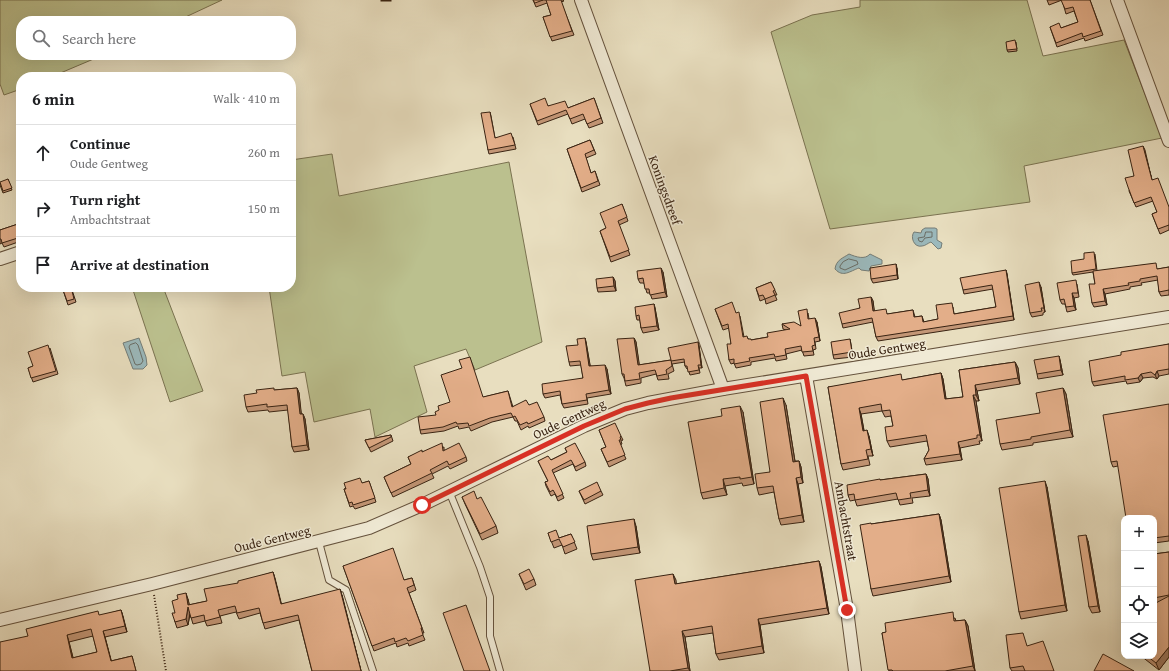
<!DOCTYPE html>
<html lang="en">
<head>
<meta charset="utf-8">
<style>
	body { margin:0; font-family:"Gentium Book Plus",serif; background:#f6f6f6; color:#202124 }
	.controls { position:absolute; right:12px; bottom:12px; display:grid; overflow:hidden; border-radius:8px; box-shadow:0 4px 16px #0002 }
	.controls button { width:36px; height:36px; display:grid; place-items:center; padding:0; border:0; border-bottom:1px solid #e0e0e0; background:#fff; color:#202124; font:20px sans-serif }
	.stop { position:absolute; width:12px; height:12px; margin:-9px; border:3px solid #d93025; border-radius:50%; background:#fff }
	.stop.end { background:#d93025; border-color:#fff; box-shadow:0 1px 4px #0008 }
	.list { margin:0; padding:0; list-style:none }
	h2 { display:flex; justify-content:space-between; align-items:center; height:52px; margin:0; padding:0 16px; font-size:17px }
	h2 small { font-size:13px; font-weight:400; color:#757577 }
	.list li { display:grid; grid-template-columns:26px 1fr auto; gap:12px; align-items:center; box-sizing:border-box; height:56px; padding:0 16px; border-top:1px solid #e0e0e0 }
	.list b { display:block; font-size:15px; white-space:nowrap }
	.list p { margin:0; font-size:13px; white-space:nowrap; color:#757577 }
	.list em { font-size:13px; font-style:normal; color:#757577 }
	.icon { flex:none; width:22px; height:22px; fill:none; stroke:currentColor; stroke-width:2; stroke-linecap:round; stroke-linejoin:round }
	.map { position:relative; flex:none; width:1169px; height:671px; overflow:hidden }
	.search { position:absolute; background:#fff; box-shadow:0 4px 16px #0002; left:16px; top:16px; width:280px; height:44px; display:flex; align-items:center; gap:10px; box-sizing:border-box; padding:0 14px; border-radius:16px; color:#757577; font-size:15px }
	.panel { position:absolute; background:#fff; box-shadow:0 4px 16px #0002; left:16px; top:72px; width:280px; height:220px; border-radius:16px }
	.map>svg:first-child { display:block }
	.green { fill:#bbc08e; stroke:#7a7250 }
	.water { fill:#9bb9bc; stroke:#747d78 }
	.lines { fill:none; stroke-linecap:round; stroke-linejoin:round }
	.shore { stroke:#6a6e67; stroke-width:1 }
	.lane-casing { stroke:#65523d; stroke-width:8 }
	.street-casing { stroke:#65523d; stroke-width:14 }
	.path { stroke:#392312; stroke-width:2; stroke-dasharray:1 2; stroke-linecap:butt }
	.lane { stroke:#f0ead5; stroke-width:6 }
	.street { stroke:#f0ead5; stroke-width:12 }
	.wall { fill:#c39676; stroke:#392312; fill-rule:evenodd }
	.shaded-wall { fill:#9f7a60; stroke:#392312 }
	.building { fill:#e3ae89; stroke:#392312; fill-rule:evenodd }
	.route { stroke:#d93025; stroke-width:5 }
	.labels { text-anchor:middle; dominant-baseline:central; stroke-width:3; stroke-linejoin:round; paint-order:stroke }
	.street-label { font-size:13px; fill:#392312; stroke:#f0ead5 }
</style>
</head>
<body>
<div class="map">
<svg width="1169" height="671" viewBox="0 0 1169 671">
	<rect width="100%" height="100%" fill="#e8debf"/>
	<filter id="stains"><feTurbulence type="fractalNoise" baseFrequency=".005" numOctaves="4"/><feColorMatrix values="0 0 0 0 .2 0 0 0 0 .09 0 0 0 0 .02 0 0 0 .5 -.17"/></filter>
	<radialGradient id="worn" r=".72"><stop offset=".6" stop-color="#630" stop-opacity="0"/><stop offset="1" stop-color="#630" stop-opacity=".3"/></radialGradient>
	<g class="green">
		<path d="M0,0H222L177,21H21V55H103L51,77H21V89L4,95L0,84Z"/>
		<path d="M860,0H1027L1043,56L1124,40L1162,138L1024,166L1030,202L830,229L771,32L812,15L860,7Z"/>
		<path d="M332,154L339,196L509,162L542,342L475,370L466,349L414,366L427,412L375,437L370,409L314,422L305,372L282,376L269,287H291V160Z"/>
		<path d="M132,287H163L203,391L170,402Z"/>
	</g>
	<g class="water">
		<path d="M925,228H935L937,229V240L942,243L941,248L938,249L931,242C928,243 925,246 922,246C914,248 910,237 914,232L921,233L922,230Z"/>
		<path d="M849,254C856,257 865,260 870,254L882,260V264L871,266L869,271L861,270L859,268C850,271 843,278 835,269C836,260 843,258 849,254Z"/>
		<path d="M139,338L146,357L147,365L143,369H133L123,343Z"/>
	</g>
	<g class="lines">
		<g class="shore">
			<path d="M926,232H932V237L925,238L922,242L919,241L918,238L924,237Z"/>
			<path d="M849,259L857,261L858,264L845,270L840,268V266L843,262Z"/>
			<path d="M136,343L138,345L143,361L141,364L137,365L135,364L129,347L130,345Z"/>
		</g>
		<defs>
			<g id="lane">
				<path d="M449,491L480,567L490,597V636L500,671"/>
				<path d="M319,542L329,580L346,590L373,671"/>
			</g>
			<g id="street">
				<path d="M581,0L723,389"/>
				<path d="M1117,0L1169,141"/>
				<path d="M0,259L21,252"/>
				<path d="M806,376L847,610L855,671"/>
				<path d="M0,620L152,584L369,528L422,505L584,426L625,409L648,403L723,389L1169,317"/>
			</g>
		</defs>
		<use href="#lane" class="lane-casing"/>
		<use href="#street" class="street-casing"/>
		<path class="path" d="M154,595L166,671"/>
		<use href="#lane" class="lane"/>
		<use href="#street" class="street"/>
	</g>
	<g class="wall">
		<rect x="381" y="0" width="10" height="1"/>
		<path d="M533,0H563L564,1L561,2L574,35L552,41L543,17L551,15L547,3L536,7Z"/>
		<path d="M1047,0H1090L1103,35L1085,41L1084,38L1057,47L1050,27L1061,28L1078,22L1074,11L1066,14L1062,0L1049,5Z"/>
		<path d="M1016,42L1017,51L1008,52L1007,50Z"/>
		<path d="M594,98L603,123L589,128L585,119L572,124L568,114L538,125L530,104L568,108Z"/>
		<path d="M490,112L491,116L495,138L513,137L516,149L489,154L488,150Z"/>
		<path d="M590,140L596,154L586,158L591,173L595,171L600,185L582,192L567,149Z"/>
		<path d="M1143,146L1152,180L1169,207V230L1160,234L1152,214L1157,212L1153,201L1136,207L1129,191L1134,176Z"/>
		<path d="M8,179L12,190L3,193L0,185Z"/>
		<path d="M622,204L628,221L619,225L630,255L611,262L600,231L606,228Z"/>
		<path d="M21,223V241L4,247L2,243L0,244V230Z"/>
		<path d="M1095,254L1097,271L1158,269L1169,267V295L1161,296L1159,292L1158,280L1141,283L1142,285L1130,287V289L1105,294L1107,305L1094,307L1092,303L1095,284L1093,272L1073,275L1072,273L1084,259Z"/>
		<path d="M897,268L898,279L873,283L871,279Z"/>
		<path d="M1006,270L1007,274L1014,320L878,341L876,337L873,322L843,328L842,324L871,297L873,301L874,311L888,314L913,310L915,317L922,316L924,322L938,319L953,307L954,314L996,307L993,289L964,294L963,290Z"/>
		<path d="M663,272L667,297L652,299L650,293H647L644,283H640L638,279Z"/>
		<path d="M613,277L615,281L616,291L598,292L597,288Z"/>
		<path d="M771,282L777,295H775L777,300L766,304L765,299L760,301L756,288Z"/>
		<path d="M1077,284L1079,297L1074,298L1076,310L1067,312L1065,304H1062L1060,300Z"/>
		<path d="M37,287H45L38,290Z"/>
		<path d="M62,287H72H71L76,302L68,305Z"/>
		<path d="M96,287H109L98,291Z"/>
		<path d="M1041,287L1045,312L1043,313V315L1032,317L1030,313Z"/>
		<path d="M654,304L655,308L659,330L643,333L641,328L640,320H637L636,316Z"/>
		<path d="M715,309L736,313L740,316L744,337L751,340L768,337L786,330L783,329L782,324L801,326L808,313L809,319L817,322L820,341L815,342L816,349L813,350L814,355L804,356L802,350L786,354L787,359L776,361L775,358L751,362V365L736,368L734,363L731,364L729,360L731,344L729,328L723,330Z"/>
		<path d="M585,338L586,342L590,366L607,369L611,394L587,398L588,404L564,408L562,404L560,395L545,398L543,394L583,378L581,365L570,366L569,362L578,345Z"/>
		<path d="M634,338L636,342L639,365L671,360L698,342L699,346L702,368H699L700,373L690,375L688,369H687L685,366V362L672,364L674,371L668,374L669,379L658,380L656,374L641,378V383L626,386L624,378L622,374Z"/>
		<path d="M850,339L851,344L853,357L834,359L833,355Z"/>
		<path d="M1169,344V374L1159,376L1157,379L1153,377L1143,378L1140,382L1127,384L1126,381L1094,386L1092,382L1121,355Z"/>
		<path d="M50,348L58,374L33,382L28,368L33,366Z"/>
		<path d="M1059,356L1060,360L1063,375L1038,379L1037,374Z"/>
		<path d="M1015,362L1018,368L1020,384L977,391L979,401H976L982,441H979L980,444L960,448L962,460L926,465L924,459L929,450L927,441L890,447L887,441L893,426L891,416L885,417L882,411L861,414L864,430L869,436L873,456H868L870,465L843,470L841,464L828,387L903,380L941,373L943,379L946,399L963,397L959,370Z"/>
		<path d="M297,388L299,393L301,414H303L305,419L309,450L294,452L292,447L288,410L269,412L268,410L248,412L246,407L275,390Z"/>
		<path d="M1063,388L1066,394L1073,437L1033,443V445L1002,450L1000,444L1040,413Z"/>
		<path d="M508,391L513,407L529,405L544,417L545,421L529,428L528,426L521,430L517,421H515L513,417L492,422L471,431L469,427L459,429L458,426L444,431L421,434L420,430L484,397Z"/>
		<path d="M1169,404V541L1154,543V518L1118,466L1113,467L1111,462Z"/>
		<path d="M786,405L795,461H799L801,467L803,483L798,484L804,522L781,525L779,519L774,492L759,495L757,488L770,472Z"/>
		<path d="M743,412L754,484L743,486L742,483L725,486L727,495L703,499L701,493Z"/>
		<path d="M599,430L621,436L623,440L621,441L622,444L620,445L626,459L609,467L601,449L606,447Z"/>
		<path d="M391,435L393,441L371,452L365,440Z"/>
		<path d="M444,447V450L466,457L467,461L450,469L448,466L432,474L434,478L393,497L384,477L411,464L408,457L422,452Z"/>
		<path d="M565,448L585,462L586,466L576,471L573,464L553,473L564,498L558,501L555,494L551,496L546,486L545,482L548,481L538,461L551,460L567,452Z"/>
		<path d="M926,474L928,479L930,496L912,498L913,503L900,505L898,499L857,506L855,500L850,501L848,495L880,480Z"/>
		<path d="M369,481L376,502L355,509L353,506L350,507L344,489Z"/>
		<path d="M1047,487L1067,611L1021,619L1019,612Z"/>
		<path d="M579,491H601L603,495L585,504Z"/>
		<path d="M462,497L477,499L496,526L498,533L482,540L465,504Z"/>
		<path d="M939,514L941,520L951,582L873,596L871,589V524Z"/>
		<path d="M636,526L640,553L593,560L591,554Z"/>
		<path d="M548,533L559,538L571,534L577,549L565,554L562,545L554,548Z"/>
		<path d="M1088,541L1100,612L1092,613L1089,607Z"/>
		<path d="M1169,552V657L1159,670L1141,656H1154V554Z"/>
		<path d="M819,561L821,567L829,614L760,625L764,653L719,660L716,654L713,633L685,637L690,671H650L673,574L676,584Z"/>
		<path d="M343,566L404,580L412,578L416,590L409,593L424,633H422L425,640L409,646L408,643L397,647L396,643L374,651Z"/>
		<path d="M273,572L281,604L342,595L361,671H312L299,620L265,629L260,613L239,619L236,612L220,616L222,623L207,626L205,621L193,624L190,614L188,625L177,628L175,622V613L188,599L189,605L207,601L238,583Z"/>
		<path d="M519,574L534,579L536,585L526,590Z"/>
		<path d="M121,610L127,632L105,637L111,661L132,656L136,671H0L28,636ZM93,636L97,652L73,658L69,642Z"/>
		<path d="M955,618L956,621L965,620L968,626L975,671H889L882,633Z"/>
		<path d="M1027,646L1054,671H1012L1010,668Z"/>
	</g>
	<g class="shaded-wall">
		<path d="M1143,146L1145,150L1153,185L1152,180Z"/>
		<path d="M896,264L897,268L898,279L897,275Z"/>
		<path d="M661,268L663,272L667,297L665,292Z"/>
		<path d="M1006,270L1007,274L1014,320L1013,316Z"/>
		<path d="M613,277L615,281L616,291L614,286Z"/>
		<path d="M1039,282L1041,287L1045,312L1044,308Z"/>
		<path d="M1103,289L1105,294L1107,305L1105,301Z"/>
		<path d="M1072,293L1074,298L1076,310L1074,306Z"/>
		<path d="M871,297L873,301L875,315L873,311Z"/>
		<path d="M654,304L655,308L659,330L657,326Z"/>
		<path d="M815,318L817,322L820,341L819,337Z"/>
		<path d="M585,338L586,342L591,370L589,366Z"/>
		<path d="M634,338L636,342L640,369L638,365Z"/>
		<path d="M698,342L699,346L702,368L701,365Z"/>
		<path d="M1059,356L1060,360L1063,375L1061,370Z"/>
		<path d="M1015,362L1018,368L1020,384L1018,378Z"/>
		<path d="M605,365L607,369L611,394L609,390Z"/>
		<path d="M1157,371L1159,376L1157,379L1155,375Z"/>
		<path d="M941,373L943,379L947,405L945,399Z"/>
		<path d="M1141,374L1143,378L1140,382L1138,378Z"/>
		<path d="M975,385L977,391L979,401L976,395Z"/>
		<path d="M297,388L299,393L302,419L300,414Z"/>
		<path d="M1063,388L1066,394L1073,437L1070,430Z"/>
		<path d="M973,395L976,401L982,441L980,435Z"/>
		<path d="M783,398L786,405L796,468L793,462Z"/>
		<path d="M740,406L743,412L754,484L752,477Z"/>
		<path d="M859,408L861,414L865,437L863,431Z"/>
		<path d="M303,414L305,419L309,450L307,445Z"/>
		<path d="M867,430L869,436L873,456L871,449Z"/>
		<path d="M958,442L960,448L962,460L960,454Z"/>
		<path d="M799,461L801,467L803,483L801,477Z"/>
		<path d="M926,474L928,479L930,496L928,490Z"/>
		<path d="M796,478L798,484L804,522L802,515Z"/>
		<path d="M723,479L725,486L727,495L724,488Z"/>
		<path d="M1045,481L1047,487L1067,611L1065,605Z"/>
		<path d="M939,514L941,520L951,582L949,576Z"/>
		<path d="M634,519L636,526L640,553L638,547Z"/>
		<path d="M1086,535L1088,541L1100,612L1098,606Z"/>
		<path d="M819,561L821,567L829,614L827,608Z"/>
		<path d="M273,572L275,578L283,610L281,604Z"/>
		<path d="M673,574L676,580L677,590L675,584Z"/>
		<path d="M340,589L342,595L361,671Z"/>
		<path d="M186,593L188,599L191,611L188,605Z"/>
		<path d="M188,607L190,613L188,625L186,619Z"/>
		<path d="M121,610L123,616L127,632L125,626Z"/>
		<path d="M758,619L760,625L764,653L762,646Z"/>
		<path d="M965,620L968,626L975,671L973,666Z"/>
		<path d="M103,631L105,637L113,667L111,661Z"/>
		<path d="M682,631L685,637L690,671L688,668Z"/>
		<path d="M67,635L69,642L75,665L72,658Z"/>
		<path d="M1169,647V657L1159,670L1156,663Z"/>
	</g>
	<g class="building">
		<path d="M533,0H543L535,3Z"/>
		<path d="M546,0H561L572,31L550,37L543,17L551,15Z"/>
		<path d="M1061,0H1090L1101,31L1083,37L1082,33L1056,43L1050,27L1059,23L1061,28L1078,22L1073,7L1065,9Z"/>
		<path d="M1015,40L1017,49L1007,50L1006,42Z"/>
		<path d="M545,98L548,106L565,101L568,108L594,98L601,118L587,124L583,114L570,119L566,110L537,121L530,104Z"/>
		<path d="M490,112L495,138L511,133L515,145L488,150L481,113Z"/>
		<path d="M590,140L594,150L585,154L591,173L595,171L598,181L581,188L567,149Z"/>
		<path d="M1143,146L1152,180L1158,178L1169,207V225L1158,229L1152,214L1157,212L1151,197L1134,203L1128,187L1125,178L1134,176L1128,150Z"/>
		<path d="M8,179L12,188L3,191L0,182Z"/>
		<path d="M622,204L627,217L618,221L629,250L610,257L600,231L606,228L600,213Z"/>
		<path d="M21,223V237L2,243L1,239H0V230Z"/>
		<path d="M1094,252L1096,269L1072,273L1071,261L1084,259V253Z"/>
		<path d="M1156,263L1157,269L1169,267V290L1159,292L1157,276L1140,279V281L1128,283L1129,285L1103,289L1105,301L1092,303L1089,284H1095L1093,271Z"/>
		<path d="M896,264L897,275L871,279L870,268Z"/>
		<path d="M661,268L665,292L650,295L649,289H645L643,278L638,279L637,271Z"/>
		<path d="M1006,270L1013,316L876,337L872,318L842,324L839,313L860,308L858,299L871,297L873,311L886,309L887,314L913,310L914,317L922,316L923,322L938,319L936,305L952,303L954,314L996,307L992,285L963,290L960,278Z"/>
		<path d="M613,277L614,286L597,288L596,279Z"/>
		<path d="M1076,280L1078,293H1072L1074,306L1066,307L1064,299L1060,300L1057,283Z"/>
		<path d="M771,282L775,290L773,291L775,295L765,299L763,295L759,296L756,288Z"/>
		<path d="M1039,282L1044,308H1041L1042,311L1030,313L1025,285Z"/>
		<path d="M62,287H71L74,299L67,301Z"/>
		<path d="M732,302L736,313L739,312L743,337L747,336L748,339H751V340L768,337L767,333L790,329L782,324L794,322L801,326L798,311L807,309L808,319L815,318L819,337L814,338L815,345L812,346L813,351L802,352L801,346L785,349L786,355L775,357L774,354L749,358L750,361L734,364V359L729,360L727,344H731L728,324L722,326L715,309Z"/>
		<path d="M654,304L657,326L641,328L639,315L636,316L635,307Z"/>
		<path d="M585,338L589,366L605,365L609,390L586,394L587,400L562,404L560,391L543,394L542,384L583,378L580,361L569,362L566,346L578,345L577,339Z"/>
		<path d="M634,338L638,365L671,360L672,366L666,370L667,374L657,376L655,370L639,373L640,379L625,381L624,374H622L617,339Z"/>
		<path d="M850,339L852,352L833,355L831,342Z"/>
		<path d="M698,342L701,365H698L699,370L688,372L687,366H685L684,359L671,361V360L668,348Z"/>
		<path d="M1169,344V369L1157,371L1155,375L1151,372L1141,374L1138,378L1125,380V376L1092,382L1089,361L1121,355V352Z"/>
		<path d="M48,345L56,371L31,378L28,368L33,366L28,352Z"/>
		<path d="M1059,356L1061,370L1037,374L1034,360Z"/>
		<path d="M470,357L483,397L508,391L512,407L526,400L529,405L537,402L544,417L528,424L527,422L520,425L515,416L513,417L511,413L490,418L469,426L468,423L457,424L456,422L443,427L420,430L418,417L436,415L435,412L439,410L438,406L450,402L441,375L462,368L459,360Z"/>
		<path d="M1015,362L1018,378L975,385L976,395H973L980,435H977V438L958,442L960,454L924,459L929,450L926,435L887,441L885,427L893,426L890,410L882,411L881,404L859,408L863,431L867,430L871,449L866,450L868,459L841,464L828,387L901,374L902,380L941,373L945,399L963,397L959,370Z"/>
		<path d="M274,388V390L297,388L300,414H303L307,445L292,447L287,405L267,407V404L246,407L244,395L257,393L256,390Z"/>
		<path d="M1063,388L1070,430L1031,437V439L1000,444L996,420L1040,413L1036,393Z"/>
		<path d="M783,398L793,462L799,461L801,477L796,478L802,515L779,519L773,486L757,488L755,474L770,472L760,402Z"/>
		<path d="M1169,404V536L1154,538V518H1126L1117,461L1111,462L1103,415Z"/>
		<path d="M740,406L752,477L740,479V477L723,479L724,488L701,493L688,422L722,416L721,409Z"/>
		<path d="M615,423L621,436L620,437L621,440H619L625,455L607,462L601,449L606,447L599,430Z"/>
		<path d="M391,435V437L369,448L365,440Z"/>
		<path d="M442,443L443,451L459,443L466,457L449,465L447,461L430,470L432,473L391,493L384,477L411,464L408,457L422,450V452Z"/>
		<path d="M575,443L585,462L575,467L571,460L552,470L563,494L557,497L553,490L550,492L545,482L548,481L538,461L548,456L551,460L567,452L565,448Z"/>
		<path d="M926,474L928,490L910,493L911,498L898,500L896,493L855,500L854,494L848,495L847,485L880,479V480Z"/>
		<path d="M360,478L362,483L369,481L375,498L353,505L352,502L349,503L344,489H346L344,483Z"/>
		<path d="M1045,481L1065,605L1019,612L999,488Z"/>
		<path d="M597,482L601,491L584,500L579,491Z"/>
		<path d="M474,491L477,499L481,497L496,526L480,534L462,497Z"/>
		<path d="M939,514L949,576L871,589L860,525L871,523V524Z"/>
		<path d="M634,519L638,547L591,554L587,526Z"/>
		<path d="M556,530L559,538L571,534L575,542L563,547L559,539L551,542L548,533Z"/>
		<path d="M1086,535L1098,606L1089,607L1078,536Z"/>
		<path d="M393,548L404,580L412,578L414,585L407,588L422,628H421L423,635L408,641L406,638L395,642L394,638L372,646L343,566Z"/>
		<path d="M1169,552V595L1154,598V554Z"/>
		<path d="M819,561L827,608L758,619L762,646L716,654L712,626L682,631L688,668L670,671H650L635,580L673,574L675,584Z"/>
		<path d="M529,569L534,579L524,584L519,574Z"/>
		<path d="M273,572L281,604L340,589L361,671H312L298,615L263,623L259,608L237,613L235,606L218,610L220,617L205,621L204,615L191,618L188,607L186,619L175,622L172,613H175L172,601L178,599L177,595L186,593L188,605L207,601L204,589L238,583V581Z"/>
		<path d="M1169,596V647L1156,663L1147,656H1154V604Z"/>
		<path d="M466,605L490,671H464L443,613Z"/>
		<path d="M121,610L125,626L103,631L111,661L132,656L136,671H0V642L28,636L26,629L98,611L99,615ZM91,629L97,652L72,658L67,635Z"/>
		<path d="M953,612L954,621L965,620L973,666L945,671H893L892,670H888L882,633L886,632L885,623Z"/>
		<path d="M1023,633L1027,646L1043,641L1054,671H1025L1023,666L1010,668L1006,635Z"/>
		<path d="M1103,654L1134,671H1094Z"/>
	</g>
	<g class="lines">
		<path class="route" d="M422,505L584,426L625,409L648,403L671,398L806,376L847,610"/>
	</g>
	<g class="labels">
		<g class="street-label">
			<text transform="translate(665 190) rotate(70)">Koningsdreef</text>
			<text transform="translate(887 349) rotate(-9)">Oude Gentweg</text>
			<text transform="translate(569 419) rotate(-25)">Oude Gentweg</text>
			<text transform="translate(846 521) rotate(80)">Ambachtstraat</text>
			<text transform="translate(272 539) rotate(-14)">Oude Gentweg</text>
		</g>
	</g>
	<rect width="100%" height="100%" filter="url(#stains)"/>
	<rect width="100%" height="100%" fill="url(#worn)"/>
</svg>
<div class="controls">
<button>+</button>
<button>−</button>
<button><svg class="icon" aria-label="locate" viewBox="0 0 24 24"><circle cx="12" cy="12" r="6"/><path d="M12 2v4M12 18v4M2 12h4M18 12h4"/></svg></button>
<button><svg class="icon" aria-label="layers" viewBox="0 0 24 24"><path d="M12 4l9 5-9 5-9-5zM3 14l9 5 9-5"/></svg></button>
</div>
<div class="stop" style="left:422px;top:505px"></div>
<div class="stop end" style="left:847px;top:610px"></div>
<div class="search"><svg class="icon" aria-label="search" viewBox="0 0 24 24"><circle cx="10" cy="10" r="6"/><path d="M15 15l6 6"/></svg>Search here</div>
<section class="panel">
<h2>6 min<small>Walk · 410 m</small></h2>
<ul class="list">
<li><svg class="icon" aria-label="ahead" viewBox="0 0 24 24"><path d="M12 20V5M6 11l6-6 6 6"/></svg><div><b>Continue</b><p>Oude Gentweg</p></div><em>260 m</em></li>
<li><svg class="icon" aria-label="right" viewBox="0 0 24 24"><path d="M7 20v-9h11M14 6l5 5-5 5"/></svg><div><b>Turn right</b><p>Ambachtstraat</p></div><em>150 m</em></li>
<li><svg class="icon" aria-label="arrive" viewBox="0 0 24 24"><path d="M6 21V4h12l-3 4 3 4H6"/></svg><div><b>Arrive at destination</b></div></li>
</ul>
</section>
</div>
</body>
</html>
